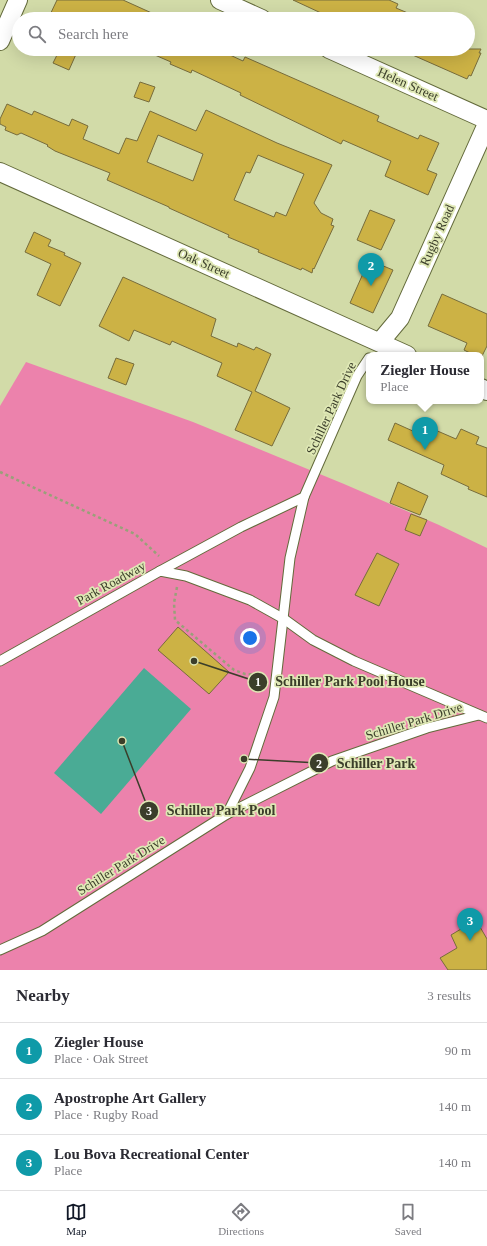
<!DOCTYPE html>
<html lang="en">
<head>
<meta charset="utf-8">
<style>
	body { margin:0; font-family:"Times New Roman",serif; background:#f7f7f7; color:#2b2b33 }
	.you { position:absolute; left:250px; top:638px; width:14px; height:14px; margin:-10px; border:3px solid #fff; border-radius:50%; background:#1a73e8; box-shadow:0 0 0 6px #1a73e833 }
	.badge { display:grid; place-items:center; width:26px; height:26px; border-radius:50%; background:#111827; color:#fff; font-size:13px; font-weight:700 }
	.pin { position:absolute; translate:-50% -33px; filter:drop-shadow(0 1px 2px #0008) }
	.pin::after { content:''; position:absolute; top:21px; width:14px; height:12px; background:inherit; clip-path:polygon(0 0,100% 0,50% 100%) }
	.popup { position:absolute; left:366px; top:352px; width:118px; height:52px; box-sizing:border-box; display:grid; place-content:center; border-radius:8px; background:#fff; filter:drop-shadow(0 1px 3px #0005); font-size:13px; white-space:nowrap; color:#7c7c81 }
	.popup b { font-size:15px; color:#2b2b33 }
	.popup::after { content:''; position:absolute; left:50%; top:100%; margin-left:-8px; border:8px solid transparent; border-top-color:#fff }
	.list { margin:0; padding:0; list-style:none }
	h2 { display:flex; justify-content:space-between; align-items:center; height:52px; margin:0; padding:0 16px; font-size:17px }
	h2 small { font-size:13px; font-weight:400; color:#7c7c81 }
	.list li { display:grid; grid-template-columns:26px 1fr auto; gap:12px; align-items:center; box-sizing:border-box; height:56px; padding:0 16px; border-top:1px solid #e1e1e2 }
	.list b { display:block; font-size:15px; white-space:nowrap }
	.list p { margin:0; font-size:13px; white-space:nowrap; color:#7c7c81 }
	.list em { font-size:13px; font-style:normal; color:#7c7c81 }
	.icon { flex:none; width:22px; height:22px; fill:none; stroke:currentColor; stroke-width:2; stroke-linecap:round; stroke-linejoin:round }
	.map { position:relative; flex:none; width:487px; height:970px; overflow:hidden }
	.search { position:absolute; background:#fff; box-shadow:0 4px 16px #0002; left:12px; right:12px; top:12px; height:44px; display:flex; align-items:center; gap:10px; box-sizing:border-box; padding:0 14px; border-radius:22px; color:#7c7c81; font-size:15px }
	.sheet { height:220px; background:#fff }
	nav { display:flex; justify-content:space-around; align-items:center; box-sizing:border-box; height:56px; border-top:1px solid #e1e1e2; background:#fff; font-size:11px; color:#7c7c81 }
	nav a { display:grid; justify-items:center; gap:2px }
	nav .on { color:#111827 }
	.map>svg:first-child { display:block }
	.green { fill:#ec82ac }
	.water { fill:#4aab95 }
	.building { fill:#ccb245; stroke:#776c3c; fill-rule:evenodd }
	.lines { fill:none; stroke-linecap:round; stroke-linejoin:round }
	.lane-casing { stroke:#636a3b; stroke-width:11 }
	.street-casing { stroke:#636a3b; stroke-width:20 }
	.path { stroke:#99a079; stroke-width:2.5; stroke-dasharray:3 3; stroke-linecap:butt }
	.lane { stroke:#fff; stroke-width:9 }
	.street { stroke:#fff; stroke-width:18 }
	.labels { text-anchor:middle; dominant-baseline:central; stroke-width:3.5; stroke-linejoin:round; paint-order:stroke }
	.street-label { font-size:13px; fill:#3b3e2a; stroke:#dfe8b5 }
	.leader { fill:none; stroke:#3b3e2a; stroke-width:1.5 }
	.callout-dot { fill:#3b3e2a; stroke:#dfe8b5; stroke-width:1.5 }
	.mark-label { font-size:12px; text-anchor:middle; font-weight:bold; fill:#fff }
	.callout-label { font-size:14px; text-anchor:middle; font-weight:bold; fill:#3b3e2a; stroke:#dfe8b5; stroke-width:3.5; stroke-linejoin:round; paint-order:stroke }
</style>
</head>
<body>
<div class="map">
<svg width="487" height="970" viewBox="0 0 487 970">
	<rect width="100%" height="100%" fill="#d2dba8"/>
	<path class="green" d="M26,362L193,422L344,484L439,525L487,548V970H0V406Z"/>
	<path class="water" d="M144,668L191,709L101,814L54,773Z"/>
	<g class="building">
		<path d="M57,0H123L165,19H48Z"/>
		<path d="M293,0H389L398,4L396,8L422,19H334Z"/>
		<path d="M60,49H69L77,52L69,70L53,63Z"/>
		<path d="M141,49H217L243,61L245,57L379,116L377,121L418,139L420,135L439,143L427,170L437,174L428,195L385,176L391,161L343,140L341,144L240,95L241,93L192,70L191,73L170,64L171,62Z"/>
		<path d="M399,49H481L479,53H481L471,76L469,75L467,79Z"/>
		<path d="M140,82L155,87L149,102L134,97Z"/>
		<path d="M7,104L32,115L34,111L69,126L72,119L88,126L83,139L119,154L126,138L137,141L150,111L196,131L206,110L277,143L332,165L314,203L321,213L333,219L331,225L334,226L314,269L313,268L312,273L302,268L301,270L258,252L259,250L228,237L229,235L169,208V207L107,180L110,173L55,151L47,146L48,145L21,133L17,135L5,130L6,127L0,124V119ZM158,135L203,154L193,181L147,162ZM258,155L304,174L286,216L276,212L274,217L234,200L246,172L250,173Z"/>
		<path d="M370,210L395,220L381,250L357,240Z"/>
		<path d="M34,232L51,240L48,246L65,253L64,255L81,263L60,306L37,295L51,264L25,252Z"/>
		<path d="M369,260L393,270L373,313L350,303Z"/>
		<path d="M123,277L216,319L211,336L237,347L238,343L254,350L256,347L271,354L255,391L290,408L272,446L235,430L252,392L217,376L222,363L172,341L170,345L134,330L129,341L99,326Z"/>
		<path d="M442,294L487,314V346L481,358V355H474L464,350L467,343L428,326Z"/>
		<path d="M116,358L134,364L126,385L108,378Z"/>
		<path d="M395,423L415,432L419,423L456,439L461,429L479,437L476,444L487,448V497L468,489L469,487L441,474L444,465L388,440Z"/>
		<path d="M398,482L428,496L420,515L390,503Z"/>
		<path d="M411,514L427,520L420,536L405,530Z"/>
		<path d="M377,553L399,564L379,606L355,595Z"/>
		<path d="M178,627L229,672L209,694L158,650Z"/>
		<path d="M476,920L487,939V970H448L440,958L457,948L451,935Z"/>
	</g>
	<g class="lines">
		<defs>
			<g id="lane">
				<path d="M160,571L241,527L304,497L357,376L369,358"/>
				<path d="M0,661L160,571L186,576L250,600L284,619L313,640L354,661L487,718"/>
				<path d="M227,814L250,768L274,697L290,558L304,497"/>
				<path d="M0,950L42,931L227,814L332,761L427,728L479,715"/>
			</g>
			<g id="street">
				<path d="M220,0L262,19"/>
				<path d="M0,41L18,0"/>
				<path d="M329,49L487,120"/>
				<path d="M0,172L407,355"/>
				<path d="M380,342L400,318L487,124"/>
				<path d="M481,388L487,391"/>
			</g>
		</defs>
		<use href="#lane" class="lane-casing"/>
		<use href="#street" class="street-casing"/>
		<g class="path">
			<path d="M0,472L135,534L159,556"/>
			<path d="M177,587L174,603L175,620L234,670L245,674L263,675"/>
		</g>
		<use href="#lane" class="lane"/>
		<use href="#street" class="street"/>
	</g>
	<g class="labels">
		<g class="street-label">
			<text transform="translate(408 84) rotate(24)">Helen Street</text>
			<text transform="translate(437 235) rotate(-66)">Rugby Road</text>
			<text transform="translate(204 263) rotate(24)">Oak Street</text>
			<text transform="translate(331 408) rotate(-65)">Schiller Park Drive</text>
			<text transform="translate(111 583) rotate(-29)">Park Roadway</text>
			<text transform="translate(414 721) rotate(-17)">Schiller Park Drive</text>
			<text transform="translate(121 865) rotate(-32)">Schiller Park Drive</text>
		</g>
	</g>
	<path class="leader" d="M194 661L258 682M244 759L319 763M122 741L149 811"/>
	<g class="callout-dot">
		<circle cx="194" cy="661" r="4"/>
		<circle cx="244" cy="759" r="4"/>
		<circle cx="122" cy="741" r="4"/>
		<circle cx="258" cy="682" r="10"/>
		<circle cx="319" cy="763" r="10"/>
		<circle cx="149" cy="811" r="10"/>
	</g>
	<g class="mark-label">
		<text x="258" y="686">1</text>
		<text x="319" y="768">2</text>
		<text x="149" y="815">3</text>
	</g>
	<g class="callout-label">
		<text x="350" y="686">Schiller Park Pool House</text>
		<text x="376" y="768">Schiller Park</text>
		<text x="221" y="815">Schiller Park Pool</text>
	</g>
</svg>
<div class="you"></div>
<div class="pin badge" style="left:425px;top:450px;background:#0f9aa8">1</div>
<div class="popup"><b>Ziegler House</b>Place</div>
<div class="pin badge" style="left:371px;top:286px;background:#0f9aa8">2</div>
<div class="pin badge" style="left:470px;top:941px;background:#0f9aa8">3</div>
<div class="search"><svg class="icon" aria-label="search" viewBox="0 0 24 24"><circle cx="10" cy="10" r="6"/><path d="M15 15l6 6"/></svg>Search here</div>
</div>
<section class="sheet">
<h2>Nearby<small>3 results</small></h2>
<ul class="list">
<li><span class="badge" style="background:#0f9aa8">1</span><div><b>Ziegler House</b><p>Place · Oak Street</p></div><em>90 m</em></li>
<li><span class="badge" style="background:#0f9aa8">2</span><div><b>Apostrophe Art Gallery</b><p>Place · Rugby Road</p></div><em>140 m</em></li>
<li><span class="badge" style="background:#0f9aa8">3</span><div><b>Lou Bova Recreational Center</b><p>Place</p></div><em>140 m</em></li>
</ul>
</section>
<nav>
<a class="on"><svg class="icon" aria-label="map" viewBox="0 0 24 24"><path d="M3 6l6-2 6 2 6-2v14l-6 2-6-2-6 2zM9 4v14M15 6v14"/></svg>Map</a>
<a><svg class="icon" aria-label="directions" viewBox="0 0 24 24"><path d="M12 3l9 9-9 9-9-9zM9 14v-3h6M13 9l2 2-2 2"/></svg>Directions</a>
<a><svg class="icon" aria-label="saved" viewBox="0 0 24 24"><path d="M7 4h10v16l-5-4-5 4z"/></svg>Saved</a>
</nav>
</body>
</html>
